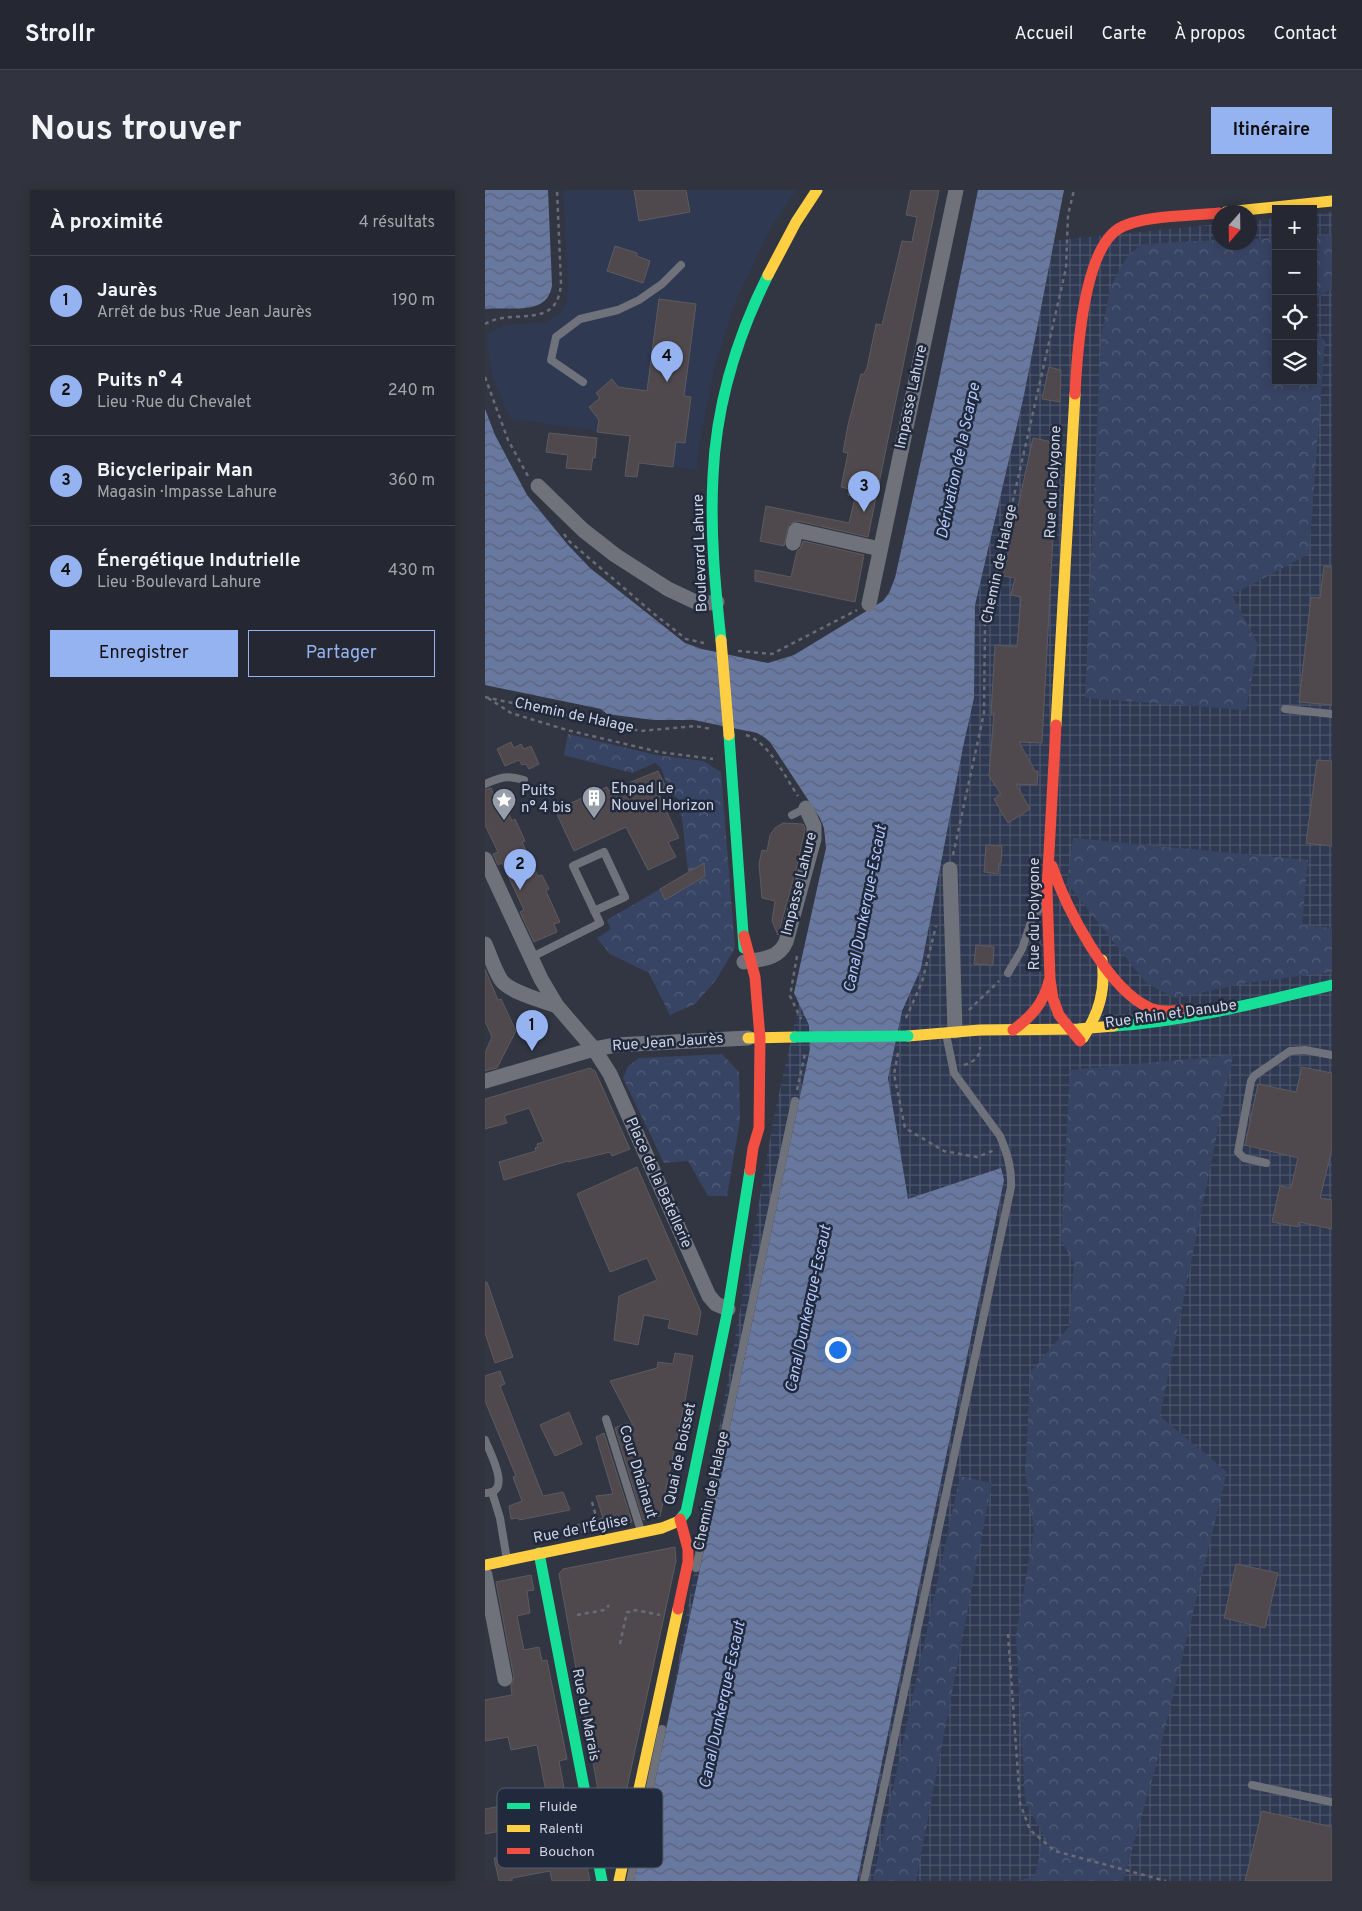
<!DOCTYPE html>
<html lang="fr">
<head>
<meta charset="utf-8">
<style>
	body { margin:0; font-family:Overpass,sans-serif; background:#31343e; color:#f1f3f6 }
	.controls { position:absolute; right:15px; top:15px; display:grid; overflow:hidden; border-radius:0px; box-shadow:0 2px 12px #0003 }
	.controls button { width:45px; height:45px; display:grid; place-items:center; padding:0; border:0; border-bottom:1px solid #42444d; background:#252832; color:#f1f3f6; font:25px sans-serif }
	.compass { position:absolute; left:727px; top:15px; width:45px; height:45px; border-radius:50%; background:#252832; box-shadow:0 2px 12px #0003; rotate:200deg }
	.you { position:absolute; left:352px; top:1159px; width:18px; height:18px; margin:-12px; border:4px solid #fff; border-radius:50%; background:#1a73e8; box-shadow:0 0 0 8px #1a73e833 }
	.badge { display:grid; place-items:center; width:32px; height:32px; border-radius:50%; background:#95b2f1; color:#111; font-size:16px; font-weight:700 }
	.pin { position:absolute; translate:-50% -41px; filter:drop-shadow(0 1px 2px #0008) }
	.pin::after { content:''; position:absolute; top:26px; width:18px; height:15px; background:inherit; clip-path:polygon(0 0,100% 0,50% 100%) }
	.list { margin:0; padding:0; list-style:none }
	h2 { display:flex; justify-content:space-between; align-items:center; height:65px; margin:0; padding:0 20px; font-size:21px }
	h2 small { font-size:16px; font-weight:400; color:#a3a6ac }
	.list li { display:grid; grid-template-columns:32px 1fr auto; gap:15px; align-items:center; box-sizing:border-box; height:90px; padding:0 20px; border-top:1px solid #42444d }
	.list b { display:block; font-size:19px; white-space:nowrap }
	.list p { margin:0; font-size:16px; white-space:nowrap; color:#a3a6ac }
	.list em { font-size:16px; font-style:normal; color:#a3a6ac }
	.actions { display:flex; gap:10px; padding:15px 20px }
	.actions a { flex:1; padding:11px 0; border:1px solid #95b2f1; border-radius:0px; text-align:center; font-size:18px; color:#95b2f1 }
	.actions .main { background:#95b2f1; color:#111 }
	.icon { flex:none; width:28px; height:28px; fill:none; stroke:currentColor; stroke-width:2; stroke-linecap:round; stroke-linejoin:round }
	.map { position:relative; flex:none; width:847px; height:1691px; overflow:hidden; border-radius:0px }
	header { display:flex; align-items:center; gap:30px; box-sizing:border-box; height:70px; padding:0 25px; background:#252832; border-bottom:1px solid #42444d }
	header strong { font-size:24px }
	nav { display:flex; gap:28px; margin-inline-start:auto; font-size:18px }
	.intro { display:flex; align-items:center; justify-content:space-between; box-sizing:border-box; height:120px; padding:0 30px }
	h1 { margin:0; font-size:35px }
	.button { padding:12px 22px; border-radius:0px; background:#95b2f1; color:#111; font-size:18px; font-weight:700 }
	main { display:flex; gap:30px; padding:0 30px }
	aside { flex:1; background:#252832; border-radius:0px; box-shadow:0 2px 12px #0003 }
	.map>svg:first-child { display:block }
	.built { fill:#303952 }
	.industrial { fill:url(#industrial-grid) }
	.forest { fill:url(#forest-crowns) }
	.water { fill:url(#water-waves) }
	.building { fill:#4f494d; stroke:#5d5b5f }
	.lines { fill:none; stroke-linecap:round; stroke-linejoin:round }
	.path { stroke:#686c75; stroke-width:2.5; stroke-dasharray:4 4; stroke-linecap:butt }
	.lane { stroke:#6f727a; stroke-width:8 }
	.street { stroke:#6f727a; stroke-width:15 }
	.fast { stroke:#16e098; stroke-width:11 }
	.slow { stroke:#ffcf43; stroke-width:11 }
	.jam { stroke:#f24e42; stroke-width:11 }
	.fast-bridge { stroke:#16e098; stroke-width:11 }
	.slow-bridge { stroke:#ffcf43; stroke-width:11 }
	.labels { text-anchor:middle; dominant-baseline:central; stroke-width:5; stroke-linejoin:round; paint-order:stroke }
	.street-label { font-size:15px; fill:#ced4e1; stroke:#21293d }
	.poi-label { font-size:15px; fill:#ced4e1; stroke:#21293d; text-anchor:start }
	.water-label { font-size:16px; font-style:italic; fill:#b3c8fc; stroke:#21293d }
	.key { fill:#21293d; stroke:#555c6e; stroke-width:1 }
	.key-label { font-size:14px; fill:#ced4e1 }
</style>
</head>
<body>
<header>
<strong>Strollr</strong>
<nav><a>Accueil</a><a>Carte</a><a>À propos</a><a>Contact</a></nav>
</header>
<div class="intro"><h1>Nous trouver</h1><a class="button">Itinéraire</a></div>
<main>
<aside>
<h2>À proximité<small>4 résultats</small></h2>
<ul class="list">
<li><span class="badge">1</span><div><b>Jaurès</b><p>Arrêt de bus · Rue Jean Jaurès</p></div><em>190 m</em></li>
<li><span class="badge">2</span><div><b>Puits n° 4</b><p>Lieu · Rue du Chevalet</p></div><em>240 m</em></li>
<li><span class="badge">3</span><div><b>Bicycleripair Man</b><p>Magasin · Impasse Lahure</p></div><em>360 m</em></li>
<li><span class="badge">4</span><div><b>Énergétique Indutrielle</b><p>Lieu · Boulevard Lahure</p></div><em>430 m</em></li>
</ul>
<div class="actions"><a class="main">Enregistrer</a><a>Partager</a></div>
</aside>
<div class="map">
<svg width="847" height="1691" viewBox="0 0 847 1691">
	<defs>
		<pattern id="industrial-grid" width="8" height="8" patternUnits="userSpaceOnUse" patternTransform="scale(1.25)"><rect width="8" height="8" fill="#303952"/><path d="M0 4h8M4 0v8" fill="none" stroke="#4d556b"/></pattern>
		<pattern id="forest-crowns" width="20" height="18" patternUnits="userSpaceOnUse" patternTransform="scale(1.25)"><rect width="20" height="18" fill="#384463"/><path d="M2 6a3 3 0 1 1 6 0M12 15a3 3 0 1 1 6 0" fill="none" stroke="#545e79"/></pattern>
		<pattern id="water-waves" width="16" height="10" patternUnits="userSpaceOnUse" patternTransform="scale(1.25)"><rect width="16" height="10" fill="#69789f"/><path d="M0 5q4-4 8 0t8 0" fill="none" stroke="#58627b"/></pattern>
	</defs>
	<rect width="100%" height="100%" fill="#313642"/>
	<path class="built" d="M78,0H311L285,39L249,115L229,180L214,255L212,280L142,271L144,246L25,229L7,186L2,155L3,144L19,135L61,132L74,124L81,113L83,98Z"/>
	<path class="industrial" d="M847,22V1691H144L185,1519L289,926L389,476L494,58L734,34V52H764L765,31L791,28V191H828V24Z"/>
	<g class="forest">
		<path d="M847,45V99L828,110V46Z"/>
		<path d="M791,48V191H828V139L840,151L824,364L747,405L773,454L761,520L600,508L616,145L626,95L642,67L656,54L734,50V52H764L765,49Z"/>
		<path d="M83,544L171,565L218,571L236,582L250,758L231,790L210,814L185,825L164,783L125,764L112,748L126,739L122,730L175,699L180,709L219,674L203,682L195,611L184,600L176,578L170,573L147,583L79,565Z"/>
		<path d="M588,648L823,670L817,735L847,738V782L762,793L690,808L661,793L582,693Z"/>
		<path d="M237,864L254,882L255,930L242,1006H223L203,971L179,973L138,888L143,876L154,868Z"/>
		<path d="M748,865L675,1226L742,1282L671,1576L638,1691H533L550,1686L559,1646L540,1611L531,1446L549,1340L540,1282L546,1181L584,1137L589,1073L576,1050L585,880Z"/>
		<path d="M475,1286L507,1293L431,1691H388Z"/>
	</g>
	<g class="water">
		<path d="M0,0H63L67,95C63,127 24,116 0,119Z"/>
		<path d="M493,0H579L539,205L490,415L489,508L478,557L436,778L417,821L403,888L423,1009L516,978L519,990L372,1691H149L325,859L324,835L309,803L341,658L339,638L335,628L285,552L279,547L272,543L209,530H168L122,524L116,519L0,495V219L10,245L42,305L83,355L105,378L200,453L217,459L283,473L309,465L398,411L404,403L410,388L453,194Z"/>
	</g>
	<g class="building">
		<path d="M149,0H201L205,22L154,31Z"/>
		<path d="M426,0H454L383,347L313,331L304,334L299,356L275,351L281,316L364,333L370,307L363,305L364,299L356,297L363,263L358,262L363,235L376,184H379L382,178L391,134L397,135L417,51L427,52L432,27L421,25Z"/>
		<path d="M130,56L152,63V66L165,71L158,93L122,81Z"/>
		<path d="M174,109L211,114L199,206L206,207L200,253L191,252L188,277L154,273L152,287L140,286L145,246L112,242L114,230L104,217L115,208L111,203L127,189L133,197L162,201Z"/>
		<path d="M564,177L576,180L575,212L557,209Z"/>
		<path d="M64,243L112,248L110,268L108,267L106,280L81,278L83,265L61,262Z"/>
		<path d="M548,248L573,253L557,553L534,552L550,581H553L552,595L531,594L545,619L523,633L509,609L516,604L504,586L509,523L506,524L510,455L532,457L536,407L526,405L530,388L518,386Z"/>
		<path d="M318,351L379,365L370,412L270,391V380L306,387L312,361L315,359Z"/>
		<path d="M839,376L847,377V515L814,512L826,407L835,408Z"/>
		<path d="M26,552L29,558L36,554L39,559L46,556L54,574L44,579L41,574L37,575L34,570L20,576L12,559Z"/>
		<path d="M832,570L847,571V656L821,653Z"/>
		<path d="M173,581L181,597L172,601L194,648L183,652L191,667L163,680L141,637L89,661L70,620L122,597L124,601Z"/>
		<path d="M6,598L12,612L17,609L27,631L30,629L40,651L37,652L53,686L57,685L64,699L61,701L75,732L69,734L72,742L49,752L35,722L39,720L17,673L13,675L8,664L13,662L0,635V600Z"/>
		<path d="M298,633L318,634L320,639L312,676L293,745L287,731L290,711L277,708L274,674L277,660L282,661L285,645L290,638Z"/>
		<path d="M501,655L517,656L516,673H514L513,684L499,682Z"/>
		<path d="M219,673L220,686L180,710L175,699Z"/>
		<path d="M491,755L509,757L508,775L489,774Z"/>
		<path d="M0,779L13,810L16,809L31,841L12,878L0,881V863L7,847L0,831Z"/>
		<path d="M817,877L847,883V959L835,1008L847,1010V1039L814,1032L813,1037L787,1032L795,996L806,998L813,968L760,955L773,894L811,902Z"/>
		<path d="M105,878L110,881L145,959L127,966L125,962L83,972V971L19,990L14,972L51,961L50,958L53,957L52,954L59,952L44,918L19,926L22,933L0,939V909Z"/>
		<path d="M152,977L216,1122L212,1145L183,1138L185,1130L159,1125L153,1155L129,1150L134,1106L172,1090L162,1068L125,1082L92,1004Z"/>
		<path d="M0,1092H2L28,1167L10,1173L0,1143Z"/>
		<path d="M190,1163L208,1166L200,1211L175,1326L158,1330L130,1238L141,1233L148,1235L125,1191L172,1178L173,1172L188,1174Z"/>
		<path d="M15,1181L20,1194L15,1196L58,1306L78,1302L85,1320L34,1330L33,1328L26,1329L24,1316L37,1311L28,1287L31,1286L0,1211V1186Z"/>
		<path d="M84,1222L97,1254L70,1266L55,1235Z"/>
		<path d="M119,1243L147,1332L94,1343L91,1335L118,1328L111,1306L128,1304L111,1247Z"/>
		<path d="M190,1357L191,1371L126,1672L74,1384L78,1379Z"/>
		<path d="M751,1374L793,1383L780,1438L739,1428Z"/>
		<path d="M46,1385L49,1400L42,1401L45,1423L32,1426L39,1460L54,1457L57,1471L62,1470L82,1569L74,1571L79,1598L61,1602L52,1555L26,1560L23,1547L0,1551V1510L27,1505L26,1496L29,1488L11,1392Z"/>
		<path d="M43,1611L47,1635L0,1644V1619Z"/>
		<path d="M777,1621L847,1637V1691H760Z"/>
		<path d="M79,1629L84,1655H90L91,1662L99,1661L105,1691H67L65,1681L27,1688V1691H14L9,1668L23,1666L24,1674L57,1668L50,1634Z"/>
	</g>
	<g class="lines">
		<g class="path">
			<path d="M0,134C28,117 73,142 76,93L72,0"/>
			<path d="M0,187L23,250L43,286"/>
			<path d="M79,344L84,351L168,423L201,449L219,453"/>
			<path d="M253,461L287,464L372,420"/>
			<path d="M0,507L156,541L210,536L226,539"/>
			<path d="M3,508L26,523L82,540L174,562L228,569"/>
			<path d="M261,545C284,552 300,587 313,606"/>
			<path d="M468,665L499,523L500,433L581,78L583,25L589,0"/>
			<path d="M312,766L305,806L316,829"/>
			<path d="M484,820L514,791"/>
			<path d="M421,828L437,792L451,736"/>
			<path d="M413,863L409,884L420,938L459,961L492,967L510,960"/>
			<path d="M479,875C489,872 495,867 495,857"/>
			<path d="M312,900L320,864"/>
			<path d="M107,1312L112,1330"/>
			<path d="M92,1425L120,1420L124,1415"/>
			<path d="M523,1444L535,1613L545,1640L570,1661L681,1691"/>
			<path d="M135,1454L142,1422H148L150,1420L175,1425"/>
		</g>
		<g class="lane">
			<path d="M98,192L66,170L71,147L95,129L133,120L154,110L177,94L196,75"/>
			<path d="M800,519L847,524"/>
			<path d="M0,594C16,587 21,585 39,590"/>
			<path d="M307,625L321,618"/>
			<path d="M45,768L115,733L88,676L119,662L140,707L109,721"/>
			<path d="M523,783L537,759L548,726L559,715"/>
			<path d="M781,973L759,968L753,962L766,891L769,886L805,861L820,860L847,865"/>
			<path d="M121,1229L156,1341"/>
			<path d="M0,1250C5,1263 28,1304 0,1303"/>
			<path d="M7,1302L15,1328L22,1370"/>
			<path d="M211,1378L310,911"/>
			<path d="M767,1595L847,1612"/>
			<path d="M145,1691L177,1539"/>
			<path d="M379,1691L526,997C527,978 522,963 515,946L469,883L461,844"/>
		</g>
		<g class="street">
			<path d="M53,296L98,340L130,365L183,399L215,414L232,412"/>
			<path d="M308,353L311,340L395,359"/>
			<path d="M384,414L471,0"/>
			<path d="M0,669L56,789L72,816L109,859L125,884L224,1106L231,1114L243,1119"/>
			<path d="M465,679L470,841"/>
			<path d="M0,754C5,765 9,779 16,790C24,802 58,811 72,816"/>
			<path d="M259,772C275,769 293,770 301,752L329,649V636L321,618"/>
			<path d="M0,891L109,859L131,855L263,848"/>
			<path d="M0,1385L20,1489"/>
		</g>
		<g class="fast">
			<path d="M236,450C230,396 225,341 228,286C231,216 252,147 283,85"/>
			<path d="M244,545L259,758"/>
			<path d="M629,836C704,831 775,812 847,795"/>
			<path d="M194,1331L201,1322L243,1119L265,980"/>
			<path d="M54,1363L117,1691"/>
		</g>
		<g class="slow">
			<path d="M741,22L847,11"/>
			<path d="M283,85L311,32L332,0"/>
			<path d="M571,535L590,204"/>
			<path d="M423,846L495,840L593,839L629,836"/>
			<path d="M263,848L310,847"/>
			<path d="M598,848C614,823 621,800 617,770"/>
			<path d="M0,1375L177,1338L194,1331"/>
			<path d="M134,1691L193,1419"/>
		</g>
		<g class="jam">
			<path d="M590,204C592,165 598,62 633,39C656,25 707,26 734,23"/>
			<path d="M571,535L562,699L565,789L568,809L574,825L595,851"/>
			<path d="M567,676C581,718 623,800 665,818C675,822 685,822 695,820"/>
			<path d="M259,746L270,787L275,848L274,938L268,958L265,980"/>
			<path d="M528,840C546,827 559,813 564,791"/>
			<path d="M193,1419L203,1372V1359L195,1329"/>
		</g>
		<path class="fast-bridge" d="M310,847L423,846"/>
		<path class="slow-bridge" d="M236,450L244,545"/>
	</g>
	<defs>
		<symbol id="building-pin" viewBox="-11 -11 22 30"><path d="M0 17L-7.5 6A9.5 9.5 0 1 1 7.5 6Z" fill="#979da9" stroke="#21293d"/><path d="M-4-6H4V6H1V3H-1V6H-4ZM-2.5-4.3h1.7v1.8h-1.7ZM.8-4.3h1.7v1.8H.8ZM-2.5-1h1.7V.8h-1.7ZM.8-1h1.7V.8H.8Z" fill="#fff"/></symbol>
		<symbol id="sight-pin" viewBox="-11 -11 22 30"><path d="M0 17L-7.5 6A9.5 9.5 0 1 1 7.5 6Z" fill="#979da9" stroke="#21293d"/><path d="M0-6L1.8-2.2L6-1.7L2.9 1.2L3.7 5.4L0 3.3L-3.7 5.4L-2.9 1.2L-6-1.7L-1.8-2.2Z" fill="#fff"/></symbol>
	</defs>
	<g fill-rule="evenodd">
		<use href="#building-pin" x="95" y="594" width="28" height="38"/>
		<use href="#sight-pin" x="5" y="596" width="28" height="38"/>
	</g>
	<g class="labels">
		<g class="street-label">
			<text transform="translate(427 207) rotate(-78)">Impasse Lahure</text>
			<text transform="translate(569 292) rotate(-87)">Rue du Polygone</text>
			<text transform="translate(216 363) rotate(-92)">Boulevard Lahure</text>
			<text transform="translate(515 374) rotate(-78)">Chemin de Halage</text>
			<text transform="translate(89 526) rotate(12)">Chemin de Halage</text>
			<text transform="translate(315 694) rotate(-76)">Impasse Lahure</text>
			<text transform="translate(550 724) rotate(-90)">Rue du Polygone</text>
			<text transform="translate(686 825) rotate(-8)">Rue Rhin et Danube</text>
			<text transform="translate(183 853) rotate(-4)">Rue Jean Jaurès</text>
			<text transform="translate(173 993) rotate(66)">Place de la Batellerie</text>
			<text transform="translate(196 1264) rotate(-78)">Quai de Boisset</text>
			<text transform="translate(152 1282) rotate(73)">Cour Dhainaut</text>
			<text transform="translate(227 1301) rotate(-78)">Chemin de Halage</text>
			<text transform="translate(96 1340) rotate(-11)">Rue de l'Église</text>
			<text transform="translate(100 1525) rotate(79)">Rue du Marais</text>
		</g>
		<g class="poi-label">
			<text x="126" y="599">Ehpad Le<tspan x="126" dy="17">Nouvel Horizon</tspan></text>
			<text x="36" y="601">Puits<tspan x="36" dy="17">n° 4 bis</tspan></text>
		</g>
		<g class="water-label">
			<text transform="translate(474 271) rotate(-78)">Dérivation de la Scarpe</text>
			<text transform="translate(381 719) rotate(-79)">Canal Dunkerque-Escaut</text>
			<text transform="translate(324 1119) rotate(-78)">Canal Dunkerque-Escaut</text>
			<text transform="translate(238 1515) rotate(-78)">Canal Dunkerque-Escaut</text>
		</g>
	</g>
	<rect x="12" y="1598" width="166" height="80" rx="8" class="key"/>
	<rect x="22" y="1613" width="23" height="6" fill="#16e098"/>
	<rect x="22" y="1635" width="23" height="7" fill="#ffcf43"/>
	<rect x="22" y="1658" width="23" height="6" fill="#f24e42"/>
	<g class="key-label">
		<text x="54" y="1621">Fluide</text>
		<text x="54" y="1643">Ralenti</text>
		<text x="54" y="1666">Bouchon</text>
	</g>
</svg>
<div class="controls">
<button>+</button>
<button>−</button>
<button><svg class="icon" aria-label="locate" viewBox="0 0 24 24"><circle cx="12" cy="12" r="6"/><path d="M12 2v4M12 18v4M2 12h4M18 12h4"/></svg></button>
<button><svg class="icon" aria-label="layers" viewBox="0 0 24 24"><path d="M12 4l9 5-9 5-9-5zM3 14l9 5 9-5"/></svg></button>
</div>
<svg class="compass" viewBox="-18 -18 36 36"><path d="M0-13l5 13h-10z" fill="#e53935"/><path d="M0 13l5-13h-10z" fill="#a3a6ac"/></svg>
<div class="you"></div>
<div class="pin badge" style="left:47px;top:861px">1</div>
<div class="pin badge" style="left:35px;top:700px">2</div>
<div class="pin badge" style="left:379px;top:322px">3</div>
<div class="pin badge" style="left:182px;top:192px">4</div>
</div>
</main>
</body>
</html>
